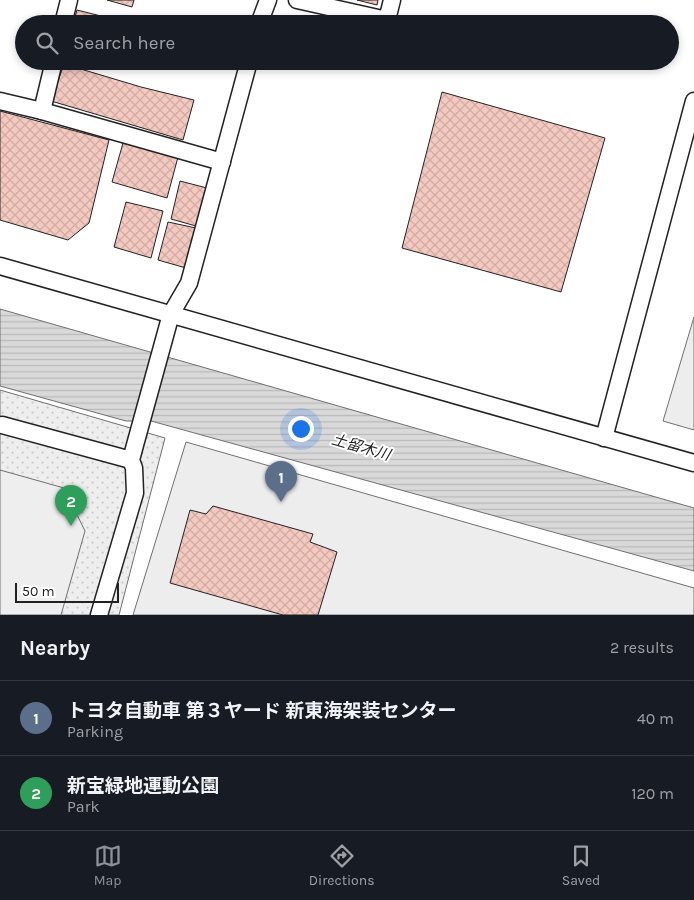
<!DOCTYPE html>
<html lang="en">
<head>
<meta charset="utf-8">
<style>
	body { margin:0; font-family:Karla,"Noto Sans JP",sans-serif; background:#242831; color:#f1f3f6 }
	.scale { position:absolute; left:15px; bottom:12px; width:104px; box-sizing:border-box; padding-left:5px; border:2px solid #222; border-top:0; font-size:14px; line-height:18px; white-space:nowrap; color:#222; -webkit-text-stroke:4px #fff; paint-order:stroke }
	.you { position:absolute; left:300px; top:428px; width:18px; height:18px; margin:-12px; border:4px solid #fff; border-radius:50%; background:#1a73e8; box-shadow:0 0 0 8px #1a73e833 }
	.badge { display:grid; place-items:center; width:32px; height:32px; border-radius:50%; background:#8c9099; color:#fff; font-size:16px; font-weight:700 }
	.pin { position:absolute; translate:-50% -41px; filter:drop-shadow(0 1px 2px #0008) }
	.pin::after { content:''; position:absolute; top:26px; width:18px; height:15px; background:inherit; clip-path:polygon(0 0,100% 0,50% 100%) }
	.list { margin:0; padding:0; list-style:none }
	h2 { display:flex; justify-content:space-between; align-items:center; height:65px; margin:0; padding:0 20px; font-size:21px }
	h2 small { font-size:16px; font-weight:400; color:#9ea1a6 }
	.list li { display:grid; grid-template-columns:32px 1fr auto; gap:15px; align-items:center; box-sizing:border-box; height:75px; padding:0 20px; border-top:1px solid #363941 }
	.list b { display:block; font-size:19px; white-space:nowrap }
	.list p { margin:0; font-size:16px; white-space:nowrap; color:#9ea1a6 }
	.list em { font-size:16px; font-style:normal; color:#9ea1a6 }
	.icon { flex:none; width:28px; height:28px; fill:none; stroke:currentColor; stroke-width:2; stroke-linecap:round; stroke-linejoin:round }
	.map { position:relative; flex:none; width:694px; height:615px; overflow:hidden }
	.search { position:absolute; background:#171b24; box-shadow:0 2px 8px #0003; left:15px; right:15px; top:15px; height:55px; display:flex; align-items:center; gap:12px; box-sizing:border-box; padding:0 18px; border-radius:28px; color:#9ea1a6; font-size:19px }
	.sheet { height:215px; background:#171b24 }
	nav { display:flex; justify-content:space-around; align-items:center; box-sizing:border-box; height:70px; border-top:1px solid #363941; background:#171b24; font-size:14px; color:#9ea1a6 }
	nav a { display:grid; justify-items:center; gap:2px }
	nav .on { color:#8c9099 }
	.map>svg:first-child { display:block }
	.grass { fill:url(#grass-dots); stroke:#6f6f6f }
	.pitch { fill:#eee; stroke:#6f6f6f }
	.parking { fill:#ededed; stroke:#6f6f6f }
	.water { fill:url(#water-rules); stroke:#6f6f6f }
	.building { fill:url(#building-cross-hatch); stroke:#222 }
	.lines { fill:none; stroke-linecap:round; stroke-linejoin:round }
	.minor-casing { stroke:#222; stroke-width:19 }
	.minor { stroke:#fff; stroke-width:16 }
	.labels { text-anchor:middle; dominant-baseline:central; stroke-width:4; stroke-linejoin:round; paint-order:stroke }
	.water-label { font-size:15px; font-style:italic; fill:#222; stroke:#fff }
</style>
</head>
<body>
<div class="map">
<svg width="694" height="615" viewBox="0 0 694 615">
	<defs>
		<pattern id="grass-dots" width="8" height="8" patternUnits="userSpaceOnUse" patternTransform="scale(1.25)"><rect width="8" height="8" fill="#eee"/><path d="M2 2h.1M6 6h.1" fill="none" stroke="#ccc" stroke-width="1.8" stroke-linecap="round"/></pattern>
		<pattern id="water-rules" width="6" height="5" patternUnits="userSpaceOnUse" patternTransform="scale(1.25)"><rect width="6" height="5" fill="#d9d9d9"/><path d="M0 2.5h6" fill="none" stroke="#bababa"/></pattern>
		<pattern id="building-cross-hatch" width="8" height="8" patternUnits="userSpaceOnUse" patternTransform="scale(1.25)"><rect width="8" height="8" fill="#f3c9c0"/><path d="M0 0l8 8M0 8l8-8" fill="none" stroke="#d0aca5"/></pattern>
	</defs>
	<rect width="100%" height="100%" fill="#fff"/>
	<path class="grass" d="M0,390L165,438L119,615H0Z"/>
	<path class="pitch" d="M0,470L64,488L85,531L61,615H0Z"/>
	<g class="parking">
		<path d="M694,317V430L663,421Z"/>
		<path d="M186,442L694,588V615H133Z"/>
	</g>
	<path class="water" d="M0,309L694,508V571L151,421H126L0,386Z"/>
	<g class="building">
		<path d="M107,0H134L132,7Z"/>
		<path d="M357,0H378L377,5Z"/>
		<path d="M77,10L129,23L73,24Z"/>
		<path d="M64,64L141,87L194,100L183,140L51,101Z"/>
		<path d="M442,92L605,138L561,292L402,248Z"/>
		<path d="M0,111L109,140L89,223L68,240L0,220Z"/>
		<path d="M123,143L178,157L167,198L112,182Z"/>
		<path d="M180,181L207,188L196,226L171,219Z"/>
		<path d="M126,202L163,211L151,258L114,247Z"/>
		<path d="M168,222L196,228L186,268L158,260Z"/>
		<path d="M213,506L313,534L310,542L337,552L318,615H283L170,583L190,510L206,514Z"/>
	</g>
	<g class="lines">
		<defs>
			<g id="minor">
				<path d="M297,0L387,20L392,0"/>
				<path d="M63,24L69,0"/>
				<path d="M259,24L268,0"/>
				<path d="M0,101L42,111L54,61"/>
				<path d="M42,111L222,162"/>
				<path d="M0,266L694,463"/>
				<path d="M2,425L131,460"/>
				<path d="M604,438L694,101"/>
				<path d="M99,615L135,493L134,468L131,460L135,445L171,314L189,283L249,61"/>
			</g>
		</defs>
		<use href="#minor" class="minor-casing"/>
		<use href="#minor" class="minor"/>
	</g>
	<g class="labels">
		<g class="water-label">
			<text transform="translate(361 447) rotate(16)">土留木川</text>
		</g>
	</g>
</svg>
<div class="scale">50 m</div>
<div class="you"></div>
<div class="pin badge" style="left:281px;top:502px;background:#5c6f8a">1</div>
<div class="pin badge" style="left:71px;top:526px;background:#2e9e5b">2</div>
<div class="search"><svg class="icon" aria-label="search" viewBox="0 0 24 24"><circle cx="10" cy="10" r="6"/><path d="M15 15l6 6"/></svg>Search here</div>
</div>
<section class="sheet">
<h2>Nearby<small>2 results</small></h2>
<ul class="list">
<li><span class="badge" style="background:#5c6f8a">1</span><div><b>トヨタ自動車 第３ヤード 新東海架装センター</b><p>Parking</p></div><em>40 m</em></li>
<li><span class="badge" style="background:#2e9e5b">2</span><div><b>新宝緑地運動公園</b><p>Park</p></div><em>120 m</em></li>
</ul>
</section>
<nav>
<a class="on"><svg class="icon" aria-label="map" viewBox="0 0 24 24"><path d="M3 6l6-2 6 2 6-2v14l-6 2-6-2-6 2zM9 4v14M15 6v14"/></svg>Map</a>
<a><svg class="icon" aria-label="directions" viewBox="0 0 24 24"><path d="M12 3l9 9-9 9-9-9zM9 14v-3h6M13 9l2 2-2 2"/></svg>Directions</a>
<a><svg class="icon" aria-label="saved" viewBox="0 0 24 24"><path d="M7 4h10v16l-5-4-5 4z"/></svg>Saved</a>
</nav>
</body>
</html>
